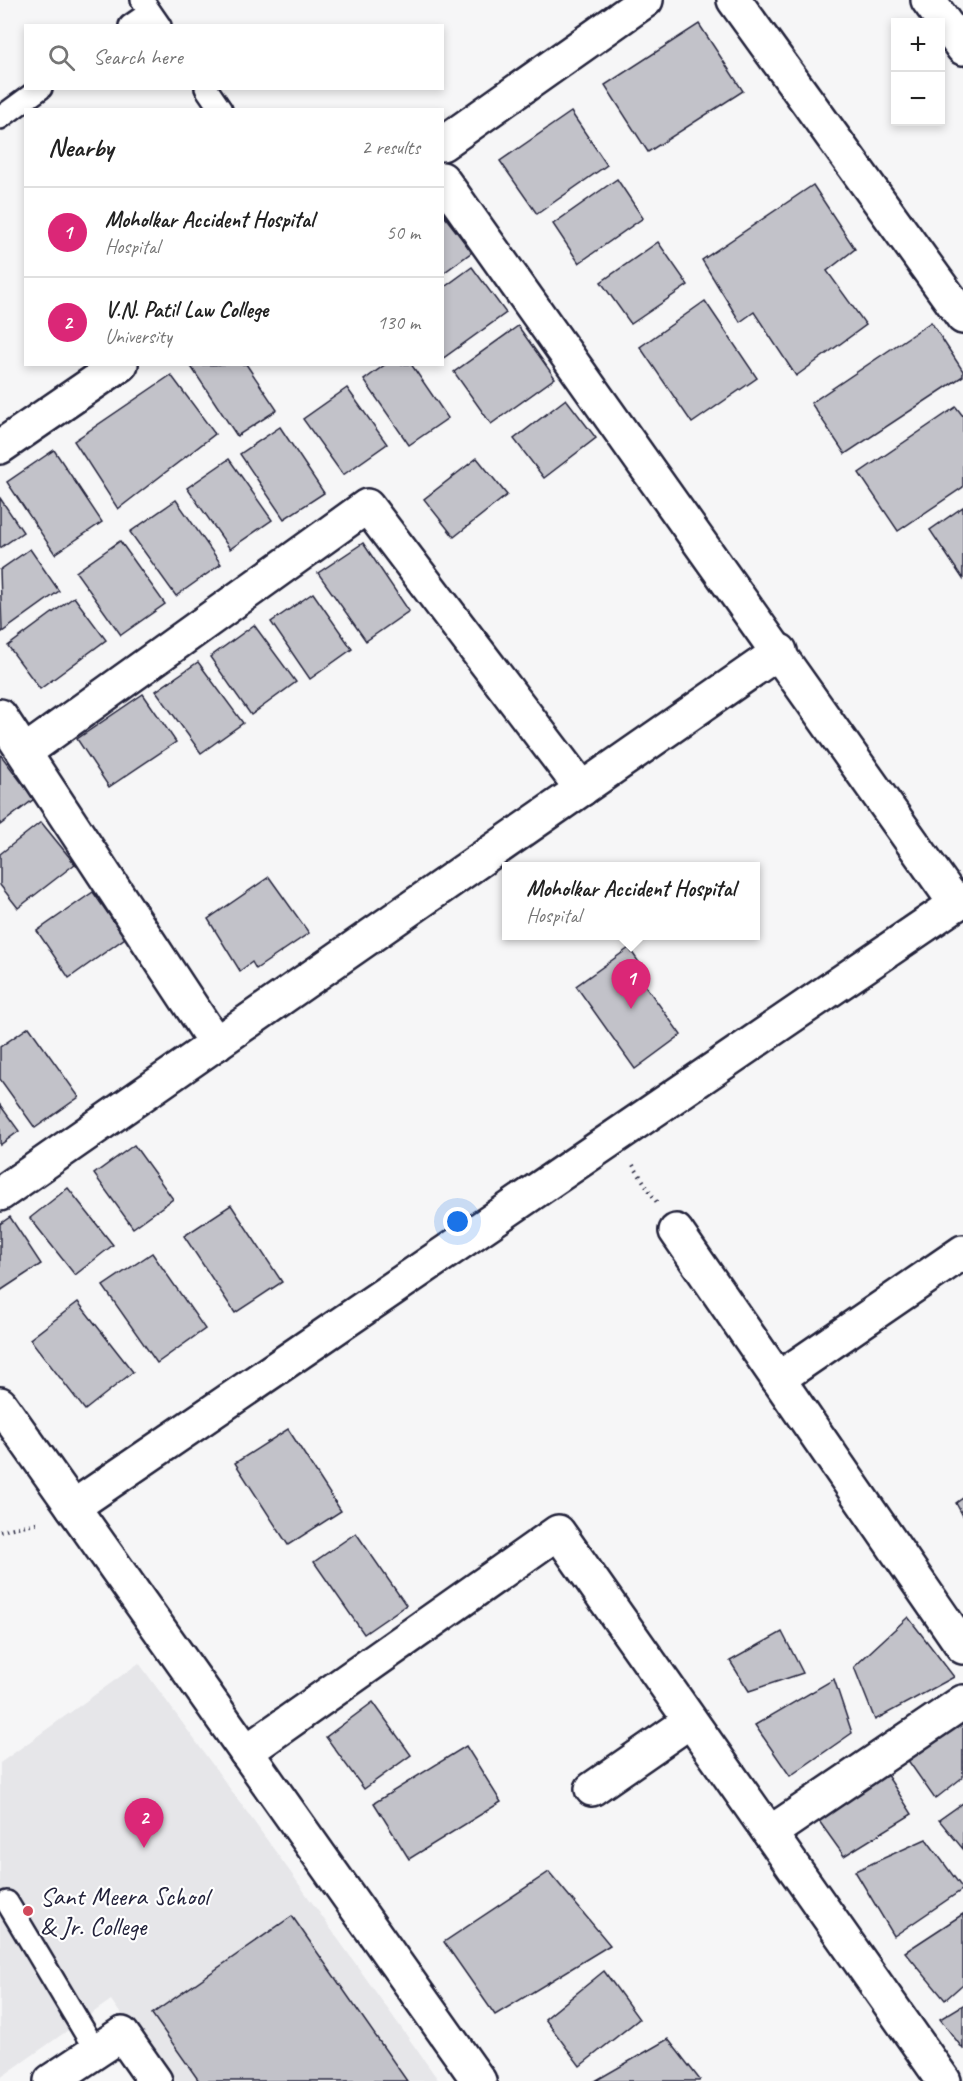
<!DOCTYPE html>
<html lang="en">
<head>
<meta charset="utf-8">
<style>
	body { margin:0; font-family:Caveat,sans-serif; background:#f2f2f2; color:#222 }
	.controls { position:absolute; right:18px; top:18px; display:grid; overflow:hidden; border-radius:0px; box-shadow:0 3px 9px #0003 }
	.controls button { width:54px; height:54px; display:grid; place-items:center; padding:0; border:0; border-bottom:2px solid #e0e0e0; background:#fff; color:#222; font:30px sans-serif }
	.you { position:absolute; left:458px; top:1222px; width:21px; height:21px; margin:-15px; border:4px solid #fff; border-radius:50%; background:#1a73e8; box-shadow:0 0 0 9px #1a73e833 }
	.badge { display:grid; place-items:center; width:39px; height:39px; border-radius:50%; background:#db2777; color:#fff; font-size:20px; font-weight:700 }
	.pin { position:absolute; translate:-50% -50px; filter:drop-shadow(0 2px 3px #0008) }
	.pin::after { content:''; position:absolute; top:32px; width:21px; height:18px; background:inherit; clip-path:polygon(0 0,100% 0,50% 100%) }
	.popup { position:absolute; left:502px; top:862px; width:258px; height:78px; box-sizing:border-box; display:grid; place-content:center; border-radius:0px; background:#fff; filter:drop-shadow(0 2px 4px #0005); font-size:20px; white-space:nowrap; color:#767676 }
	.popup b { font-size:22px; color:#222 }
	.popup::after { content:''; position:absolute; left:50%; top:100%; margin-left:-12px; border:12px solid transparent; border-top-color:#fff }
	.list { margin:0; padding:0; list-style:none }
	h2 { display:flex; justify-content:space-between; align-items:center; height:78px; margin:0; padding:0 24px; font-size:26px }
	h2 small { font-size:20px; font-weight:400; color:#767676 }
	.list li { display:grid; grid-template-columns:39px 1fr auto; gap:18px; align-items:center; box-sizing:border-box; height:90px; padding:0 24px; border-top:2px solid #e0e0e0 }
	.list b { display:block; font-size:22px; white-space:nowrap }
	.list p { margin:0; font-size:20px; white-space:nowrap; color:#767676 }
	.list em { font-size:20px; font-style:normal; color:#767676 }
	.icon { flex:none; width:33px; height:33px; fill:none; stroke:currentColor; stroke-width:2; stroke-linecap:round; stroke-linejoin:round }
	.map { position:relative; flex:none; width:963px; height:2081px; overflow:hidden }
	.search { position:absolute; background:#fff; box-shadow:0 3px 9px #0003; left:24px; top:24px; width:420px; height:66px; display:flex; align-items:center; gap:15px; box-sizing:border-box; padding:0 21px; border-radius:0px; color:#767676; font-size:22px }
	.panel { position:absolute; background:#fff; box-shadow:0 3px 9px #0003; left:24px; top:108px; width:420px; height:258px; border-radius:0px }
	.map>svg:first-child { display:block }
	.built { fill:#e6e6e9 }
	.building { fill:#c2c2c9; stroke:#22223b; stroke-width:1.5 }
	.lines { fill:none; stroke-linecap:round; stroke-linejoin:round }
	.lane-casing { stroke:#22223b; stroke-width:26 }
	.street-casing { stroke:#22223b; stroke-width:38 }
	.highway-casing { stroke:#22223b; stroke-width:38 }
	.path { stroke:#22223b; stroke-width:4; stroke-dasharray:1.5 4.5; stroke-linecap:butt }
	.lane { stroke:#fff; stroke-width:21 }
	.street { stroke:#fff; stroke-width:33 }
	.highway { stroke:#fff; stroke-width:33 }
	.poi-dot { fill:#d1495b; stroke:#fff; stroke-width:2 }
	.labels { text-anchor:middle; dominant-baseline:central; stroke-width:4.5; stroke-linejoin:round; paint-order:stroke }
	.poi-label { font-size:26px; fill:#22223b; stroke:#fff; text-anchor:start }
</style>
</head>
<body>
<div class="map">
<svg width="963" height="2081" viewBox="0 0 963 2081">
	<rect width="100%" height="100%" fill="#f6f6f7"/>
	<filter id="ink" filterUnits="userSpaceOnUse"><feTurbulence type="fractalNoise" baseFrequency=".0167" numOctaves="2"/><feDisplacementMap in="SourceGraphic" scale="12" xChannelSelector="R" yChannelSelector="G"/><feConvolveMatrix kernelMatrix="1 2 1 2 8 2 1 2 1" color-interpolation-filters="sRGB"/></filter>
	<g filter="url(#ink)">
		<path class="built" d="M139,1663L291,1873L439,2081H168L111,2000L0,2078V1763Z"/>
		<g class="building">
			<path d="M699,24L743,91L648,152L605,85Z"/>
			<path d="M571,112L607,165L537,214L500,161Z"/>
			<path d="M617,179L643,218L579,263L553,224Z"/>
			<path d="M813,185L855,249L827,271L866,325L796,376L754,312L740,322L702,260Z"/>
			<path d="M442,213L472,252L442,274Z"/>
			<path d="M658,242L688,285L631,324L601,282Z"/>
			<path d="M472,267L506,313L442,359V289Z"/>
			<path d="M705,301L757,378L692,423L640,347Z"/>
			<path d="M931,322L963,371V376L845,454L811,403Z"/>
			<path d="M518,326L555,378L491,424L454,372Z"/>
			<path d="M246,364L277,410L237,436L190,365Z"/>
			<path d="M386,364H411L448,418L409,445L364,380Z"/>
			<path d="M171,375L215,434L118,509L74,441Z"/>
			<path d="M347,388L387,444L343,475L303,419Z"/>
			<path d="M566,399L596,438L544,478L514,439Z"/>
			<path d="M956,407L963,416V487L898,531L859,473Z"/>
			<path d="M280,427L324,493L284,519L240,454Z"/>
			<path d="M54,450L102,522L55,554L7,482Z"/>
			<path d="M477,458L507,495L454,537L424,499Z"/>
			<path d="M229,459L272,520L230,549L187,488Z"/>
			<path d="M0,498L23,532L0,548Z"/>
			<path d="M176,500L221,564L176,596L130,532Z"/>
			<path d="M963,507V579L930,530Z"/>
			<path d="M120,541L165,604L121,635L76,572Z"/>
			<path d="M363,543L409,611L366,641L318,573Z"/>
			<path d="M30,549L59,591L2,632L0,570Z"/>
			<path d="M313,593L352,649L310,679L271,622Z"/>
			<path d="M74,597L106,640L40,689L8,646Z"/>
			<path d="M254,625L296,682L251,715L210,657Z"/>
			<path d="M198,662L243,723L201,753L156,691Z"/>
			<path d="M143,694L176,742L109,787L77,739Z"/>
			<path d="M0,754L34,799L0,825Z"/>
			<path d="M41,822L75,864L18,908L0,885V854Z"/>
			<path d="M269,877L309,933L256,969L252,962L240,971L208,919Z"/>
			<path d="M93,892L125,938L69,978L37,931Z"/>
			<path d="M629,948L643,968L636,973L681,1035L635,1069L576,986Z"/>
			<path d="M29,1027L79,1097L35,1128L0,1079V1047Z"/>
			<path d="M0,1105L19,1131L0,1145Z"/>
			<path d="M134,1145L173,1199L133,1228L94,1174Z"/>
			<path d="M68,1188L113,1245L75,1275L30,1218Z"/>
			<path d="M231,1205L282,1282L235,1313L184,1236Z"/>
			<path d="M10,1217L41,1264L0,1291V1224Z"/>
			<path d="M152,1253L205,1329L157,1363L103,1286Z"/>
			<path d="M78,1302L133,1372L85,1410L30,1339Z"/>
			<path d="M288,1429L341,1511L288,1545L235,1463Z"/>
			<path d="M963,1498V1516L956,1503Z"/>
			<path d="M356,1533L406,1605L364,1634L314,1562Z"/>
			<path d="M908,1617L954,1677L875,1720L854,1667Z"/>
			<path d="M782,1632L803,1673L749,1691L730,1661Z"/>
			<path d="M834,1679L852,1733L790,1776L755,1725Z"/>
			<path d="M373,1702L411,1755L364,1789L326,1737Z"/>
			<path d="M963,1717V1777L935,1799L898,1746Z"/>
			<path d="M466,1746L501,1802L409,1859L374,1803Z"/>
			<path d="M885,1772L912,1814L844,1856L809,1807Z"/>
			<path d="M963,1803V1849L939,1820Z"/>
			<path d="M926,1839L963,1889L894,1936L855,1871Z"/>
			<path d="M549,1872L610,1945L495,2015L444,1942Z"/>
			<path d="M963,1914V1984L945,2000L905,1952Z"/>
			<path d="M292,1916L407,2081H199L152,2014Z"/>
			<path d="M604,1971L639,2019L580,2066L545,2019Z"/>
			<path d="M963,2005V2049L940,2019Z"/>
			<path d="M668,2039L700,2080L699,2081H595Z"/>
		</g>
		<g class="lines">
			<defs>
				<g id="lane">
					<path d="M142,0L160,26"/>
					<path d="M130,26L150,12"/>
					<path d="M206,88L221,110"/>
					<path d="M0,118L41,88"/>
					<path d="M7,1902L96,2051"/>
				</g>
				<g id="street">
					<path d="M734,0L963,317"/>
					<path d="M442,144L646,0"/>
					<path d="M442,179L956,904"/>
					<path d="M0,447L121,364"/>
					<path d="M0,716L216,1044"/>
					<path d="M25,752L367,506L582,789"/>
					<path d="M0,1194L780,651"/>
					<path d="M676,1231L963,1647"/>
					<path d="M778,1379L963,1252"/>
					<path d="M0,1404L479,2081"/>
					<path d="M73,1507L963,899"/>
					<path d="M246,1752L558,1532L944,2081"/>
					<path d="M592,1789L690,1721"/>
					<path d="M770,1833L963,1702"/>
					<path d="M51,2081L122,2034L155,2081"/>
				</g>
				<path id="highway" d="M928,0L963,48"/>
			</defs>
			<use href="#lane" class="lane-casing"/>
			<use href="#street" class="street-casing"/>
			<use href="#highway" class="highway-casing"/>
			<g class="path">
				<path d="M633,1165L658,1204"/>
				<path d="M0,1531L40,1522"/>
			</g>
			<use href="#lane" class="lane"/>
			<use href="#street" class="street"/>
			<use href="#highway" class="highway"/>
		</g>
	</g>
	<circle class="poi-dot" cx="28" cy="1911" r="6"/>
	<g class="labels">
		<g class="poi-label">
			<text x="40" y="1896">Sant Meera School<tspan x="40" dy="30">&amp; Jr. College</tspan></text>
		</g>
	</g>
</svg>
<div class="controls">
<button>+</button>
<button>−</button>
</div>
<div class="you"></div>
<div class="pin badge" style="left:631px;top:1009px">1</div>
<div class="popup"><b>Moholkar Accident Hospital</b>Hospital</div>
<div class="pin badge" style="left:144px;top:1848px">2</div>
<div class="search"><svg class="icon" aria-label="search" viewBox="0 0 24 24"><circle cx="10" cy="10" r="6"/><path d="M15 15l6 6"/></svg>Search here</div>
<section class="panel">
<h2>Nearby<small>2 results</small></h2>
<ul class="list">
<li><span class="badge">1</span><div><b>Moholkar Accident Hospital</b><p>Hospital</p></div><em>50 m</em></li>
<li><span class="badge">2</span><div><b>V.N. Patil Law College</b><p>University</p></div><em>130 m</em></li>
</ul>
</section>
</div>
</body>
</html>
